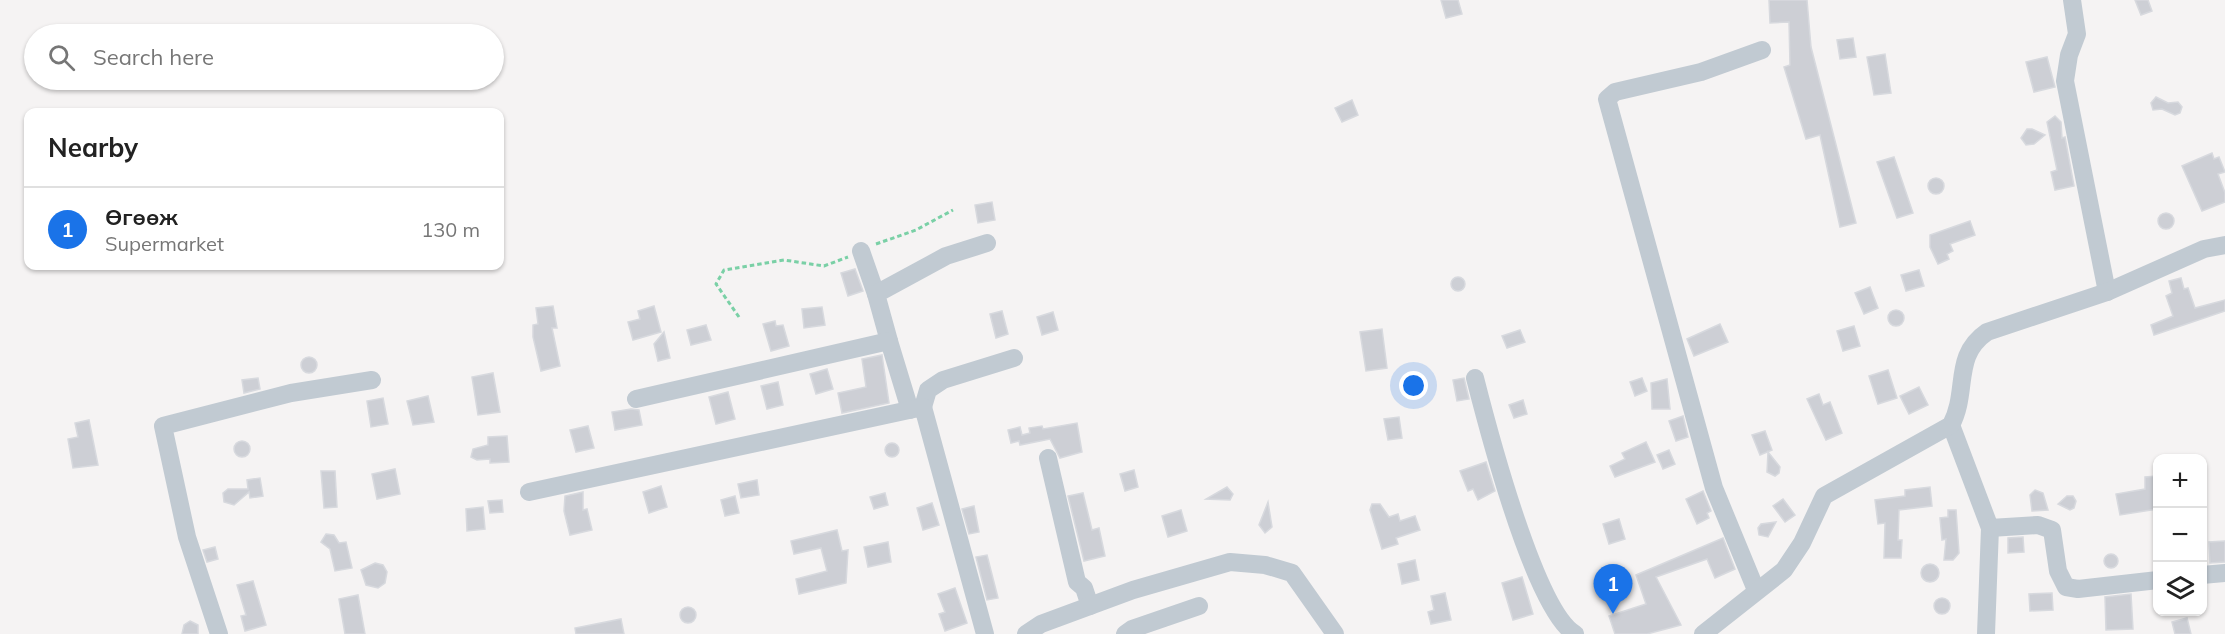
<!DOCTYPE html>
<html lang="en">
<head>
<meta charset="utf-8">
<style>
	body { margin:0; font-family:Mulish,sans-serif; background:#f6f6f6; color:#222 }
	.controls { position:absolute; right:18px; bottom:18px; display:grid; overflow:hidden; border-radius:12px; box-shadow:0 2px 4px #0004 }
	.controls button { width:54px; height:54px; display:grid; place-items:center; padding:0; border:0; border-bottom:2px solid #e0e0e0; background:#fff; color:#222; font:30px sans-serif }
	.you { position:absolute; left:1414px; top:386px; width:21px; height:21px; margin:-15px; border:4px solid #fff; border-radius:50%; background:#1a73e8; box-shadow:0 0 0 9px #1a73e833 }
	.badge { display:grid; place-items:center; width:39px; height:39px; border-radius:50%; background:#1a73e8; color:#fff; font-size:20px; font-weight:700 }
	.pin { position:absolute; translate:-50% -50px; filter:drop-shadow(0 2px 3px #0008) }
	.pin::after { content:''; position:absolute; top:32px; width:21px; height:18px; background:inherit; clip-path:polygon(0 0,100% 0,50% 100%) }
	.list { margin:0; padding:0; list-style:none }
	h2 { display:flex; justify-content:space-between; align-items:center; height:78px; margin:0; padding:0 24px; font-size:26px }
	h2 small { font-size:20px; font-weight:400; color:#767676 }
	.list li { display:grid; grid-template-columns:39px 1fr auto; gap:18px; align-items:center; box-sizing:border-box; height:84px; padding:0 24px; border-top:2px solid #e0e0e0 }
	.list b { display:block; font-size:22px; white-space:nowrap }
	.list p { margin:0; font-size:20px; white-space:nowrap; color:#767676 }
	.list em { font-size:20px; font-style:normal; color:#767676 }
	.icon { flex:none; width:33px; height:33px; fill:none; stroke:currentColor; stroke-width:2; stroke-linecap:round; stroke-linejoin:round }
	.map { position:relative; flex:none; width:2225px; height:634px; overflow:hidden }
	.search { position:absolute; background:#fff; box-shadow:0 2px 4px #0004; left:24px; top:24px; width:480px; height:66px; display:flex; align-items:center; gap:15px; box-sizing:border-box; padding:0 21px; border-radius:33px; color:#767676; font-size:22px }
	.panel { position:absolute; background:#fff; box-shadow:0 2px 4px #0004; left:24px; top:108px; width:480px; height:162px; border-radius:12px }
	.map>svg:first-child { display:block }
	.building { fill:#cdcfd5; stroke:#d7d9de; stroke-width:1.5 }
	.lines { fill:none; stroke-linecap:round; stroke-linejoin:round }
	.path { stroke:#7ad0a6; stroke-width:3; stroke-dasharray:4.5 3; stroke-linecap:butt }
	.street { stroke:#c1cad2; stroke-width:18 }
</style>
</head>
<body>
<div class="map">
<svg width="2225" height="634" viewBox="0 0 2225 634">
	<rect width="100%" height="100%" fill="#f5f3f3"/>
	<g class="building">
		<path d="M1441,0H1458L1462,14L1446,18Z"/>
		<path d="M1769,0H1807L1811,47L1856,223L1840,227L1820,135L1806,139L1784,67L1790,65L1789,22L1770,23Z"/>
		<path d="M2135,0H2148L2152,11L2141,15Z"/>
		<path d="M1853,38L1856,57L1840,59L1837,40Z"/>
		<path d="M1885,54L1891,93L1874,95L1867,57Z"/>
		<path d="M2047,57L2055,87L2034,92L2026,62Z"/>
		<path d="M2156,97L2168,103L2178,102L2182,107L2180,113L2175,115L2162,109L2153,110L2151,103Z"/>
		<path d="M1352,100L1358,115L1342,122L1335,108Z"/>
		<path d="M2055,116L2061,122L2062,138L2065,137L2074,186L2055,190L2051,172L2057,170L2047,122Z"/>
		<path d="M2027,129H2032L2045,135L2034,144L2026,145L2021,138Z"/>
		<path d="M2212,153L2214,159L2219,157L2225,172L2218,174L2225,193V202L2202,211L2182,166Z"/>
		<path d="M1894,157L1913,213L1897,218L1877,162Z"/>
		<circle cx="1936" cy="186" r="8"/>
		<path d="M992,202L995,220L978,223L975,205Z"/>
		<circle cx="2166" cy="221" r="8"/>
		<path d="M1970,221L1975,235L1950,244L1953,251L1947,254L1949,259L1938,264L1930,247V235Z"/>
		<path d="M855,269L863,291L848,296L841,273Z"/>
		<path d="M1919,270L1924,286L1906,291L1901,275Z"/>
		<circle cx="1458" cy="284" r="7"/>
		<path d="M2181,278L2184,289L2188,288L2195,308L2225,300V311L2154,335L2151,325L2173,316L2166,296L2172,293L2169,281Z"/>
		<path d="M1870,287L1878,308L1864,314L1855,293Z"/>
		<path d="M553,306L557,328H552L560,366L541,371L533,337V325L538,324L536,308Z"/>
		<path d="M654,306L661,332L633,340L628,322L640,319L638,311Z"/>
		<path d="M822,307L825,325L804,328L802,309Z"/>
		<circle cx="1896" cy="318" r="8"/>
		<path d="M1002,311L1008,334L996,338L990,314Z"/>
		<path d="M1053,312L1058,330L1042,335L1037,317Z"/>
		<path d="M775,321L776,326L783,325L789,346L771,351L763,324Z"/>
		<path d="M1720,324L1728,342L1694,356L1687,339Z"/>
		<path d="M706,325L711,340L691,345L687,330Z"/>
		<path d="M1854,326L1860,346L1843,351L1837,331Z"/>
		<path d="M1382,329L1387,368L1366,371L1360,332Z"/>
		<path d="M1520,330L1525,342L1507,348L1502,336Z"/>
		<path d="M664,332L670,358L658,361L654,344Z"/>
		<path d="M882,355L889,403L842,413L838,393L866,387L862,359Z"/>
		<circle cx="309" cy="365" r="8"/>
		<path d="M827,369L833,389L816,394L810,374Z"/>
		<path d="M1888,370L1897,398L1878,404L1869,376Z"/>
		<path d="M493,373L500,412L478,415L472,377Z"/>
		<path d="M258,378L260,389L244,393L242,380Z"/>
		<path d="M1464,378L1469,399L1457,401L1453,380Z"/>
		<path d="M1642,378L1647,391L1635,396L1630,382Z"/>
		<path d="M1667,379L1670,409H1652L1651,383Z"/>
		<path d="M778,382L783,405L767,409L761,386Z"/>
		<path d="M1919,387L1928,405L1909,414L1900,396Z"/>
		<path d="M728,392L735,419L716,424L709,397Z"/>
		<path d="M1819,394L1823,405L1830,402L1842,433L1826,440L1807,399Z"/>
		<path d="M428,396L434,422L413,425L407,401Z"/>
		<path d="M383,398L388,424L371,427L367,401Z"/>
		<path d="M1523,400L1527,414L1514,418L1509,405Z"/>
		<path d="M631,409L639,410L642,425L615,430L612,412Z"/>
		<path d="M1683,416L1688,437L1676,441L1669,421Z"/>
		<path d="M1399,417L1402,438L1388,440L1384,419Z"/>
		<path d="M89,420L98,465L73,468L68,439L78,437L75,423Z"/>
		<path d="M1077,423L1082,452L1060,458L1050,439L1020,445L1019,441L1011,443L1008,430L1020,427L1022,435L1030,433L1029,428L1042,426L1043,429Z"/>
		<path d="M588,426L594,448L576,452L570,430Z"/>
		<path d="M1765,431L1772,450L1760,455L1752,435Z"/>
		<path d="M507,436L509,462L490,463V459L477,460L471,457L473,449L488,445V437Z"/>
		<circle cx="242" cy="449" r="8"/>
		<path d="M1646,442L1655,462L1615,477L1610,466L1625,459L1622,453Z"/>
		<circle cx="892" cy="450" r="7"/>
		<path d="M1669,450L1675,464L1663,469L1657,455Z"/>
		<path d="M1768,452L1780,467L1779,473L1775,476L1767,472Z"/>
		<path d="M1486,462L1495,491L1478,500L1473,489L1468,491L1460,471Z"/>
		<path d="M395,469L400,494L377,499L372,474Z"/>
		<path d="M1134,470L1138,487L1125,491L1120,474Z"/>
		<path d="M321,471H335L337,507L324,508Z"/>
		<path d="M2157,476V509L2120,515L2116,494L2145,489V477Z"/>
		<path d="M260,478L263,496L250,498L249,492L234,505L224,502L223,493L228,489H248L247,480Z"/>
		<path d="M757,480L759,495L741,498L738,484Z"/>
		<path d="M661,486L667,507L649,513L643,492Z"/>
		<path d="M1227,487L1233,494L1230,500L1206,499Z"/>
		<path d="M1930,487L1932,506L1899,510L1898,540H1902L1901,558H1884L1885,523L1878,524L1875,500L1905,496V490Z"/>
		<path d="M2035,490L2043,493L2048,510L2032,511L2030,495Z"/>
		<path d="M1703,491L1711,511L1707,513L1709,518L1697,524L1686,499Z"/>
		<path d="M583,492V510L587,509L592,530L570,535L564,511L565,496Z"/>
		<path d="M885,493L888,505L874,509L870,497Z"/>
		<path d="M1083,493L1092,530L1099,528L1105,556L1084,561L1068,496Z"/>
		<path d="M735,496L739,513L725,516L721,500Z"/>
		<path d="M2067,496H2073L2076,501L2074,508L2070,510L2058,504Z"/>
		<path d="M1783,499L1795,515L1785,522L1773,506Z"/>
		<path d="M502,500L503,512L490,513L488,501Z"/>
		<path d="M1268,502L1272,527L1265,533L1259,525Z"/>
		<path d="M932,503L939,525L923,530L917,508Z"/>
		<path d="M1372,504H1380L1389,517L1398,514L1400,521L1415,516L1420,530L1396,538L1398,544L1382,549L1370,510Z"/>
		<path d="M974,506L979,532L969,534L962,509Z"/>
		<path d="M483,507L485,529L467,531L466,509Z"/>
		<path d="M1181,510L1187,531L1168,537L1162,516Z"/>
		<path d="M1948,510H1956L1959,553L1953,560H1944L1946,539L1942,540L1940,518L1948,517Z"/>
		<path d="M1619,519L1625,539L1609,544L1603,524Z"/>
		<path d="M1776,522L1768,537L1759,535L1758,528L1761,524Z"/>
		<path d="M837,530L842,551L848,550L846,583L799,594L796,579L827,571L821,548L794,554L791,541Z"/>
		<path d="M326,534L334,535L339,543L346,542L352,568L335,571L330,549L321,542Z"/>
		<path d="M2023,537L2024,552L2008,553V538Z"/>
		<path d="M1723,538L1735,569L1715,578L1707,559L1656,577L1681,625L1647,634H1615L1609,616L1646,604L1636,575Z"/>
		<path d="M2225,541V562L2210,563L2209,542Z"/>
		<path d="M888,542L891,562L868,567L864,547Z"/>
		<path d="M215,547L218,559L207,562L203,550Z"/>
		<circle cx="2111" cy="561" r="7"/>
		<path d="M987,555L998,598L987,600L976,557Z"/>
		<path d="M1415,560L1419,580L1402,584L1398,564Z"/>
		<path d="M375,563L383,565L387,572L385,583L378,588L366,585L361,570Z"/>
		<circle cx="1930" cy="573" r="9"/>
		<path d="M1522,577L1533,614L1513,620L1502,583Z"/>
		<path d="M253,581L266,625L245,631L241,616L246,615L237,585Z"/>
		<path d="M955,588L967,623L945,631L939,614L945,612L938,594Z"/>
		<path d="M1445,593L1451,620L1431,624L1428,612L1434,610L1431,596Z"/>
		<path d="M2052,593L2053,610L2030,611L2029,594Z"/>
		<path d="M2131,594L2133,629L2106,630L2105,597Z"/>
		<path d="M358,595L365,634H345L339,599Z"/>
		<circle cx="1942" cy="606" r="8"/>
		<circle cx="688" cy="615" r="8"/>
		<path d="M2187,618L2191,634H2175L2172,622Z"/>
		<path d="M621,619L624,634H576L575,628Z"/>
		<path d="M190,621L198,625V634H182L184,625Z"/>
	</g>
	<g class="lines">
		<g class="path">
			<path d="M876,244L916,230L953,210"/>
			<path d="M739,317L716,284L724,270L784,260L824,266L848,257"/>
		</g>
		<g class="street">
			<path d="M2072,0L2077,34L2069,55L2065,81L2107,292"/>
			<path d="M861,251L876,294"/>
			<path d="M889,341L876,294L946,256L987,243"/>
			<path d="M1475,378C1488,429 1535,610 1575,634"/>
			<path d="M636,399L889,341L910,410"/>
			<path d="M923,407L928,390L943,380L1014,358"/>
			<path d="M1951,425L1990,528L1986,634"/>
			<path d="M1048,458L1077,582L1084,588L1090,606"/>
			<path d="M529,492L923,407L985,634"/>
			<path d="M1990,528L2038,525L2052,530L2058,571L2066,587L2078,589L2158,580"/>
			<path d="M2202,575L2225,573"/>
			<path d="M1756,590L1714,488L1607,99L1615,92L1701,72L1762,50"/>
			<path d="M219,634L187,537L163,426L291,393L372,380"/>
			<path d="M1026,634L1041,624L1133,590L1230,562L1265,565L1292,573L1335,634"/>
			<path d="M1125,634L1132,629L1199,606"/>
			<path d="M1703,634L1784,570L1802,543L1824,496L1951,425C1969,391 1952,356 1987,332L2107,292L2204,249L2225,245"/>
		</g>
	</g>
</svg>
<div class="controls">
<button>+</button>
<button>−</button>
<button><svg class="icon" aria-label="layers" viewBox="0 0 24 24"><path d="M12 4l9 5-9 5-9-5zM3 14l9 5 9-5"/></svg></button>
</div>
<div class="you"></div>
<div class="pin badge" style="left:1613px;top:614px">1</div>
<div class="search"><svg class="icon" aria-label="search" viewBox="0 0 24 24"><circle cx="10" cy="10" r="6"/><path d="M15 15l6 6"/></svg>Search here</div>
<section class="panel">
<h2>Nearby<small></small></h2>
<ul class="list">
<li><span class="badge">1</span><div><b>Өгөөж</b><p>Supermarket</p></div><em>130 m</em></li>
</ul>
</section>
</div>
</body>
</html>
